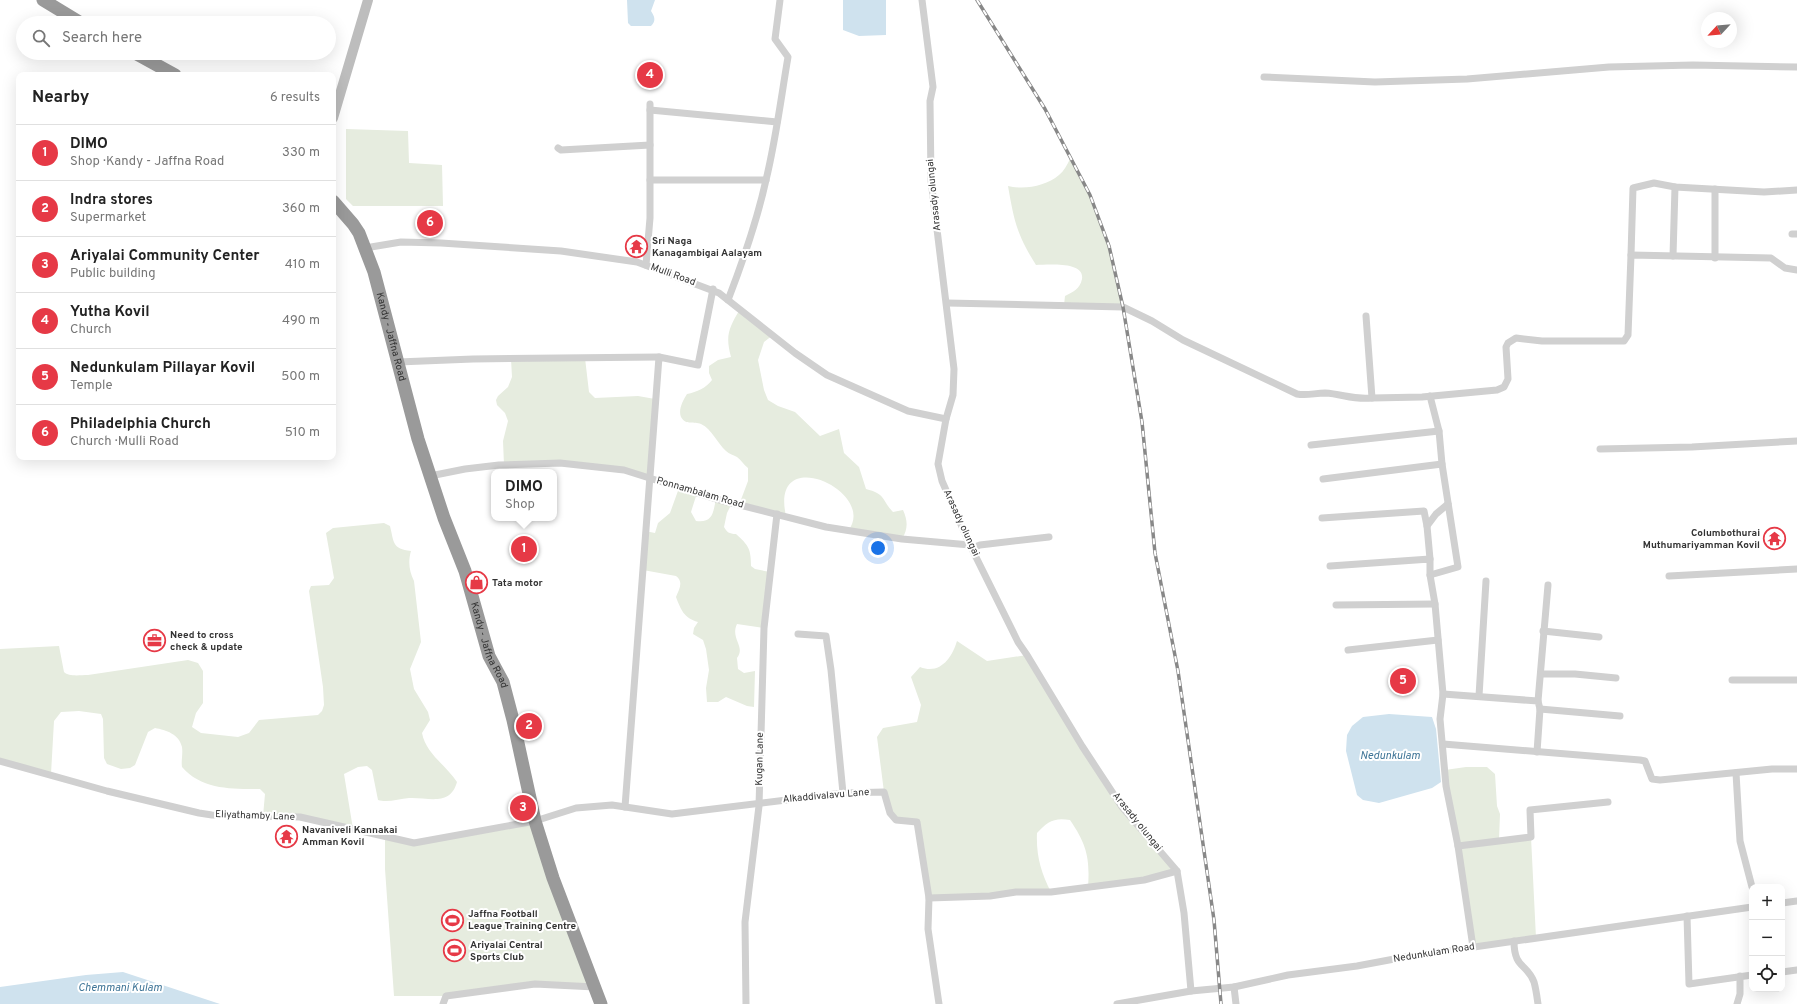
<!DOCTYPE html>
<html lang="en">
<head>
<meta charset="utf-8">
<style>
	body { margin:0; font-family:Overpass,sans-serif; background:#f6f6f6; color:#222 }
	.controls { position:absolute; right:12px; bottom:12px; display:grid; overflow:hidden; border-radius:8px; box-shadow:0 4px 16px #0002 }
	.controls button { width:36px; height:36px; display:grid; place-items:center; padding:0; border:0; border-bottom:1px solid #e0e0e0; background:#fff; color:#222; font:20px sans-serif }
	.compass { position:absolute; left:1701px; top:12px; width:36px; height:36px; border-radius:50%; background:#fff; box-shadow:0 4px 16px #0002; rotate:244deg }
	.you { position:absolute; left:878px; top:548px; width:14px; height:14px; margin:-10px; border:3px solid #fff; border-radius:50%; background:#1a73e8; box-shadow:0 0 0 6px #1a73e833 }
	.badge { display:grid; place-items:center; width:26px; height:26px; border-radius:50%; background:#e63946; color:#fff; font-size:13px; font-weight:700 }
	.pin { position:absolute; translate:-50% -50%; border:2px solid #fff; box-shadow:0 1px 4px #0006 }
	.popup { position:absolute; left:491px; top:469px; width:66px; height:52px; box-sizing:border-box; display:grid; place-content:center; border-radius:8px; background:#fff; filter:drop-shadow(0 1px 3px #0005); font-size:13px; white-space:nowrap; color:#767676 }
	.popup b { font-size:15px; color:#222 }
	.popup::after { content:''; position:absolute; left:50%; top:100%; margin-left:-8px; border:8px solid transparent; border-top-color:#fff }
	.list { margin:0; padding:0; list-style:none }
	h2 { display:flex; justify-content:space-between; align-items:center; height:52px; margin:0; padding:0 16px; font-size:17px }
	h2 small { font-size:13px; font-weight:400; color:#767676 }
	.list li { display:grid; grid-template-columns:26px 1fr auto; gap:12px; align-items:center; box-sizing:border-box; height:56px; padding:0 16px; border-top:1px solid #e0e0e0 }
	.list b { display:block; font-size:15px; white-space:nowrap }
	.list p { margin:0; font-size:13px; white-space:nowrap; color:#767676 }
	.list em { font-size:13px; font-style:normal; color:#767676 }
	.icon { flex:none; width:22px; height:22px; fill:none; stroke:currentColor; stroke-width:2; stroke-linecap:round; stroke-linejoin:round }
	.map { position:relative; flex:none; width:1797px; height:1004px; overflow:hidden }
	.search { position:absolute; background:#fff; box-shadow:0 4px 16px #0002; left:16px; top:16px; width:320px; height:44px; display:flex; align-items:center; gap:10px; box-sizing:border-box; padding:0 14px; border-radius:22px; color:#767676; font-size:15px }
	.panel { position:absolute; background:#fff; box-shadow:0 4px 16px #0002; left:16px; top:72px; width:320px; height:388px; border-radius:8px }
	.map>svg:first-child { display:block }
	.green { fill:#e6ecdf }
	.water { fill:#cfe2ee }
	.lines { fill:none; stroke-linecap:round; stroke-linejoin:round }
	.street { stroke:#d0d0d0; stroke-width:7 }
	.secondary { stroke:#bdbdbd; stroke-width:10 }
	.highway { stroke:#9a9a9a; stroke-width:13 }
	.rail-casing { stroke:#888; stroke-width:3.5 }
	.rail { stroke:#fff; stroke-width:2; stroke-dasharray:6; stroke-linecap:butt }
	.labels { text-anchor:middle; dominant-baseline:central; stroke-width:4; stroke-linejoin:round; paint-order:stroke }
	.street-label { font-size:10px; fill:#333; stroke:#fff }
	.poi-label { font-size:10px; font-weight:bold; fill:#333; stroke:#fff; text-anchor:start }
	.water-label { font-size:11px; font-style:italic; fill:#3f7597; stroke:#fff }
</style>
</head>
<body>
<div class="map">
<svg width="1797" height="1004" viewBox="0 0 1797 1004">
	<rect width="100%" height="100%" fill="#fff"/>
	<g class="green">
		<path d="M346,129L408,131L409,163L442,165L443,206H353L346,199Z"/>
		<path d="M1070,159L1090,195L1109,246L1123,307L1064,305L1065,296C1073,292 1080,289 1082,279C1085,261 1047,265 1036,265C1017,235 1014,221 1008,186C1025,190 1046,186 1059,175C1064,171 1067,165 1070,159Z"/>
		<path d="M740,309L773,335L764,342L758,360L764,390L768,400L778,406L795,412L820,436L839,429L844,453L859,467L866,489C886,494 881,499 893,512L903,510C908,521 908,529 902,539L848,531C879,492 769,441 786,516L739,505L748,481V468C744,465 741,460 737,457C734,455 729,454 726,451C717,443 712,429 701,424C694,421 686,426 681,417C678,410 683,400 687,394C697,392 706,388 712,380L709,373V366L718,360L731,357C725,335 729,328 740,309Z"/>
		<path d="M585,358L589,392L595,398L638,396L655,399L649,478L624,470L560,463L504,465L503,441L508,421L505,413L497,405L496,400L498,396L508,387L512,377L511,359Z"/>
		<path d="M679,488L697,493L691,512L696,521C713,523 713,513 716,499L732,503L727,513L724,527C727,532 729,534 736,534C748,545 751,548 751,566L755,569L770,572L764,628L737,624C730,639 746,646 737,658L738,669L744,673L755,671L754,707L747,706L726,697L718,702H707L706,688L709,670L706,649L703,640L693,634L694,628L698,622C684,618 681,610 676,597C679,589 684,582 676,576L643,570L645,531L655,533L658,523L670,513Z"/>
		<path d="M384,523L390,526C394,542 392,549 411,551C408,561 409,571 414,581L421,642L410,669L414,689L428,712L430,720L422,733C426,754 446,765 457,782C450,807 428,797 409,798C399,799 387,803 378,800L372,770L367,766L358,767L344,774L353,829L333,824L263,816L265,794L260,789C232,789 202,790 182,767C181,761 183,754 182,747C179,734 166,730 155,728L148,732L135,765L130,768L121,769L107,764L104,758L103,719L101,714L79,711L61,712L54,721L51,774L0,761V649L59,646L64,672C69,677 80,675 88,675L188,660L198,663L203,671V703L196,713L192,727L201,733L238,737L249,733L259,720L318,715L322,711L324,705L323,687L309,591L311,586L329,585L334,578L326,533L333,528Z"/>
		<path d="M957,641L987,661L1027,655L1122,807L1177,871L1088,888C1090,858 1087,845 1070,820C1054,817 1047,822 1037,833C1036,855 1041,873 1051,892L929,898L917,823L896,820L884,792L877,737L883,728L917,722L921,705L911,677L920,667C940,675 952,658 957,641Z"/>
		<path d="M1466,767H1487L1495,774L1497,806L1500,814L1499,840L1531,837L1536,938L1473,947L1445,770Z"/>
		<path d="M535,821L595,987L535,984L446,996H394L385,869V836L414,843Z"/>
	</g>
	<g class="water">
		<path d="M627,0H655L651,11C655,17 656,21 651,26H631L628,23Z"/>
		<path d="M843,0H886V35L859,36L843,30Z"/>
		<path d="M1389,714L1432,717L1436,729L1441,782L1432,788L1379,803L1363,800L1357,795L1346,751L1347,735L1352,726L1363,717Z"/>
		<path d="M123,972L220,1004H0V987L86,975Z"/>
	</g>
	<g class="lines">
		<g class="street">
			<path d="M922,0L933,87L930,101L931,180L954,369L953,395L946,419L938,464L942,481L970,545L1018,642L1027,655L1082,746L1122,807L1177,871L1184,913L1191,991"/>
			<path d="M1264,77L1375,82L1467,79L1609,67L1693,65L1797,67"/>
			<path d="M650,110L777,122"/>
			<path d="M558,148L561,150L650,145"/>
			<path d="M650,180H766"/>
			<path d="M1792,234H1797"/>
			<path d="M365,248L401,242L441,243L561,251L637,262L719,293L795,353L827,375L908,411L946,419"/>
			<path d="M1631,255L1633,188L1654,183L1675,187L1764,192L1797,190"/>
			<path d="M1673,256L1675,187"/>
			<path d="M1715,258V189"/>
			<path d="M646,265L650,218V104"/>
			<path d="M728,300C743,261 757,221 766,180C776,139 781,98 788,57L775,39L780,0"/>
			<path d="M947,303L1123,307L1152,321L1183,340L1297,394C1307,396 1315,393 1325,393C1343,394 1352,400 1372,398L1366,316"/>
			<path d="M398,362L473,359L659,357"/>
			<path d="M1430,396L1439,431L1442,464L1458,567L1430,575L1435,604L1443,694L1440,719L1446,786L1458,846L1473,947"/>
			<path d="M1372,398L1422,397L1497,390L1504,387L1508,379L1506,347L1508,343L1516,338L1542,341H1624L1628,335L1631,255L1771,258L1785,268L1797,270"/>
			<path d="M1311,445L1439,431"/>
			<path d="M1600,449L1692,447L1797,441"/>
			<path d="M430,476L465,469L499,465L560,463L624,470L716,499L826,527L902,539L970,545"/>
			<path d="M1323,479L1442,464"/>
			<path d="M1322,518L1424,511L1427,526"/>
			<path d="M972,548L980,545L1049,537"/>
			<path d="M1430,559L1427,526L1436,514L1448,504"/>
			<path d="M1330,566L1430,559V575"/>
			<path d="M1669,576L1797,569"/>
			<path d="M1336,605L1435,604"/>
			<path d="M1543,631L1599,637"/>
			<path d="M798,634L826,636L831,670L843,793"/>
			<path d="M1348,650L1438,640"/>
			<path d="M1541,674H1575L1616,678"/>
			<path d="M1732,680H1797"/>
			<path d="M1443,694L1538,701L1540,709L1537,752"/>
			<path d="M1479,696L1486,581"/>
			<path d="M1538,701L1548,585"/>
			<path d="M1540,709L1620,716"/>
			<path d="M1443,744L1640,760L1645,761L1652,779L1660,780L1772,769H1797"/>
			<path d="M0,761L107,791L199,813L212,815L300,817L414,843L535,821L576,808L612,805L672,814L843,793L884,792L890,813L896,820L917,822L929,898L928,929L939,1004"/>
			<path d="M1736,773L1740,841L1752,887"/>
			<path d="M625,807L659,357L698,365L713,289"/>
			<path d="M1458,846L1531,837L1530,810L1608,802"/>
			<path d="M929,898L990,896L1016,892H1051L1144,880L1177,871"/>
			<path d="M1782,903L1797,901"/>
			<path d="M1687,916L1689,984L1752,975"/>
			<path d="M1514,941C1514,969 1527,963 1534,982C1536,989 1537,997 1538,1004"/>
			<path d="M1782,972L1797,970"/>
			<path d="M1234,987L1236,1004"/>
			<path d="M443,1004L446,996L535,984L595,987"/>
			<path d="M746,1004L745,922L759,806L764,628L777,514"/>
			<path d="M1117,1004L1191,991L1234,987L1288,975L1357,966L1405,957L1752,907"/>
			<path d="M1737,1004L1740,994V976"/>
		</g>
		<path class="secondary" d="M333,118L368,0"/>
		<g class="highway">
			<path d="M43,0L81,23"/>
			<path d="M135,53L175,75"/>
			<path id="s1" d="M333,201L353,224L359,233L374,272L418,439L444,518L465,571L489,656L503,682L513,720L535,821L553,878L601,1004"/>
		</g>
		<defs>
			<path id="rail" d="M977,0L1045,109L1090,195L1109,246L1123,307L1142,422L1155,553L1178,671L1214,920L1221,1004"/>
		</defs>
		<use href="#rail" class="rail-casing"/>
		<use href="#rail" class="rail"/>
	</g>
	<defs>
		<symbol id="temple-ring" viewBox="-11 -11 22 22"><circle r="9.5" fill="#fff" stroke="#e63946" stroke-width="1.5"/><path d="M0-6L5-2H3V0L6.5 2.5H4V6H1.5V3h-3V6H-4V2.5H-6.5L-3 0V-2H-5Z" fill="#e63946"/></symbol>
		<symbol id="shop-ring" viewBox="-11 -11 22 22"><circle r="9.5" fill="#fff" stroke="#e63946" stroke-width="1.5"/><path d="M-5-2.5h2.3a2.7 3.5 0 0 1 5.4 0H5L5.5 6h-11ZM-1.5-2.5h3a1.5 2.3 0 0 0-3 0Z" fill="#e63946"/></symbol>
		<symbol id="office-ring" viewBox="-11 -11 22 22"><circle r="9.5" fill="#fff" stroke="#e63946" stroke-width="1.5"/><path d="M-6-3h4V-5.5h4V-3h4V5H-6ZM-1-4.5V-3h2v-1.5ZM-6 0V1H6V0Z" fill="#e63946"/></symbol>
		<symbol id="stadium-ring" viewBox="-11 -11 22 22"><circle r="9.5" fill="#fff" stroke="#e63946" stroke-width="1.5"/><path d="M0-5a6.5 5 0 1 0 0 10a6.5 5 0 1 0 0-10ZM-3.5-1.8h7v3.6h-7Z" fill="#e63946"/></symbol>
	</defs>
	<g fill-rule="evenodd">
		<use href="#temple-ring" x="624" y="234" width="25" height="25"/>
		<use href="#temple-ring" x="1762" y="526" width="25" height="25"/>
		<use href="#shop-ring" x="464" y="570" width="25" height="25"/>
		<use href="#office-ring" x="142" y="628" width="25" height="25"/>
		<use href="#temple-ring" x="274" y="824" width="25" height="25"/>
		<use href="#stadium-ring" x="440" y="908" width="25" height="25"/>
		<use href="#stadium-ring" x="442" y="938" width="25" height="25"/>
	</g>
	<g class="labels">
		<g class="street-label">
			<text transform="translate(934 195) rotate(-96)">Arasady olungai</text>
			<text transform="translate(673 275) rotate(20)">Mulli Road</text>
			<text stroke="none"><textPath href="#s1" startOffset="150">Kandy - Jaffna Road</textPath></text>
			<text transform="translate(700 493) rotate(16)">Ponnambalam Road</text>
			<text transform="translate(961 523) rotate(65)">Arasady olungai</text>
			<text stroke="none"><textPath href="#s1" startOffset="474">Kandy - Jaffna Road</textPath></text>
			<text transform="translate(760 759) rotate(-89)">Kugan Lane</text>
			<text transform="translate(826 796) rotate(-5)">Alkaddivalavu Lane</text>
			<text transform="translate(255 816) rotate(2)">Eliyathamby Lane</text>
			<text transform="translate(1137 822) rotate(51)">Arasady olungai</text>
			<text transform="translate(1434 953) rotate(-9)">Nedunkulam Road</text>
		</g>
		<g class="poi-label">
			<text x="652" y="241">Sri Naga<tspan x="652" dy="12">Kanagambigai Aalayam</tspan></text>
			<text x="1760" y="533" text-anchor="end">Columbothurai<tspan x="1760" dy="12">Muthumariyamman Kovil</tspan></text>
			<text x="492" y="583">Tata motor</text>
			<text x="170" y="635">Need to cross<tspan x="170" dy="12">check &amp; update</tspan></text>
			<text x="302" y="830">Navaniveli Kannakai<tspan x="302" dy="12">Amman Kovil</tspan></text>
			<text x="468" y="914">Jaffna Football<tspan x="468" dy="12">League Training Centre</tspan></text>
			<text x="470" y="945">Ariyalai Central<tspan x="470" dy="12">Sports Club</tspan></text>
		</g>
		<g class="water-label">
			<text x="1390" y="756">Nedunkulam</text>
			<text x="120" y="988">Chemmani Kulam</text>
		</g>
	</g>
</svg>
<div class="controls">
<button>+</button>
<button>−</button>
<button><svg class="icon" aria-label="locate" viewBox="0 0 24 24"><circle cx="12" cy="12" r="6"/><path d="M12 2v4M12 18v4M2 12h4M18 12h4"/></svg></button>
</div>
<svg class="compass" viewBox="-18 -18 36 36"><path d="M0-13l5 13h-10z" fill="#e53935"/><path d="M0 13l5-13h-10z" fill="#767676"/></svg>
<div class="you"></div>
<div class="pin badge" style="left:524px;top:549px">1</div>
<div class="popup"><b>DIMO</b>Shop</div>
<div class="pin badge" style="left:529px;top:726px">2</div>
<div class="pin badge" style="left:523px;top:808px">3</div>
<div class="pin badge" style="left:650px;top:75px">4</div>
<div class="pin badge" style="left:1403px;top:681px">5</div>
<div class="pin badge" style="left:430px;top:223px">6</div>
<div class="search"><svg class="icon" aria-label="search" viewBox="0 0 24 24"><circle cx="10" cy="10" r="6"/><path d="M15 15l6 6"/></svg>Search here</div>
<section class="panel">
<h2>Nearby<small>6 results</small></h2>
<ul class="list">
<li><span class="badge">1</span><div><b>DIMO</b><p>Shop · Kandy - Jaffna Road</p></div><em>330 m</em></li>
<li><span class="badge">2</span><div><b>Indra stores</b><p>Supermarket</p></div><em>360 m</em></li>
<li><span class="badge">3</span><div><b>Ariyalai Community Center</b><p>Public building</p></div><em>410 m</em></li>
<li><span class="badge">4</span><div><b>Yutha Kovil</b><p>Church</p></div><em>490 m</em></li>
<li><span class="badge">5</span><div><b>Nedunkulam Pillayar Kovil</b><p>Temple</p></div><em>500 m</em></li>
<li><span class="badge">6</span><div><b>Philadelphia Church</b><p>Church · Mulli Road</p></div><em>510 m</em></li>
</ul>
</section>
</div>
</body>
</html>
